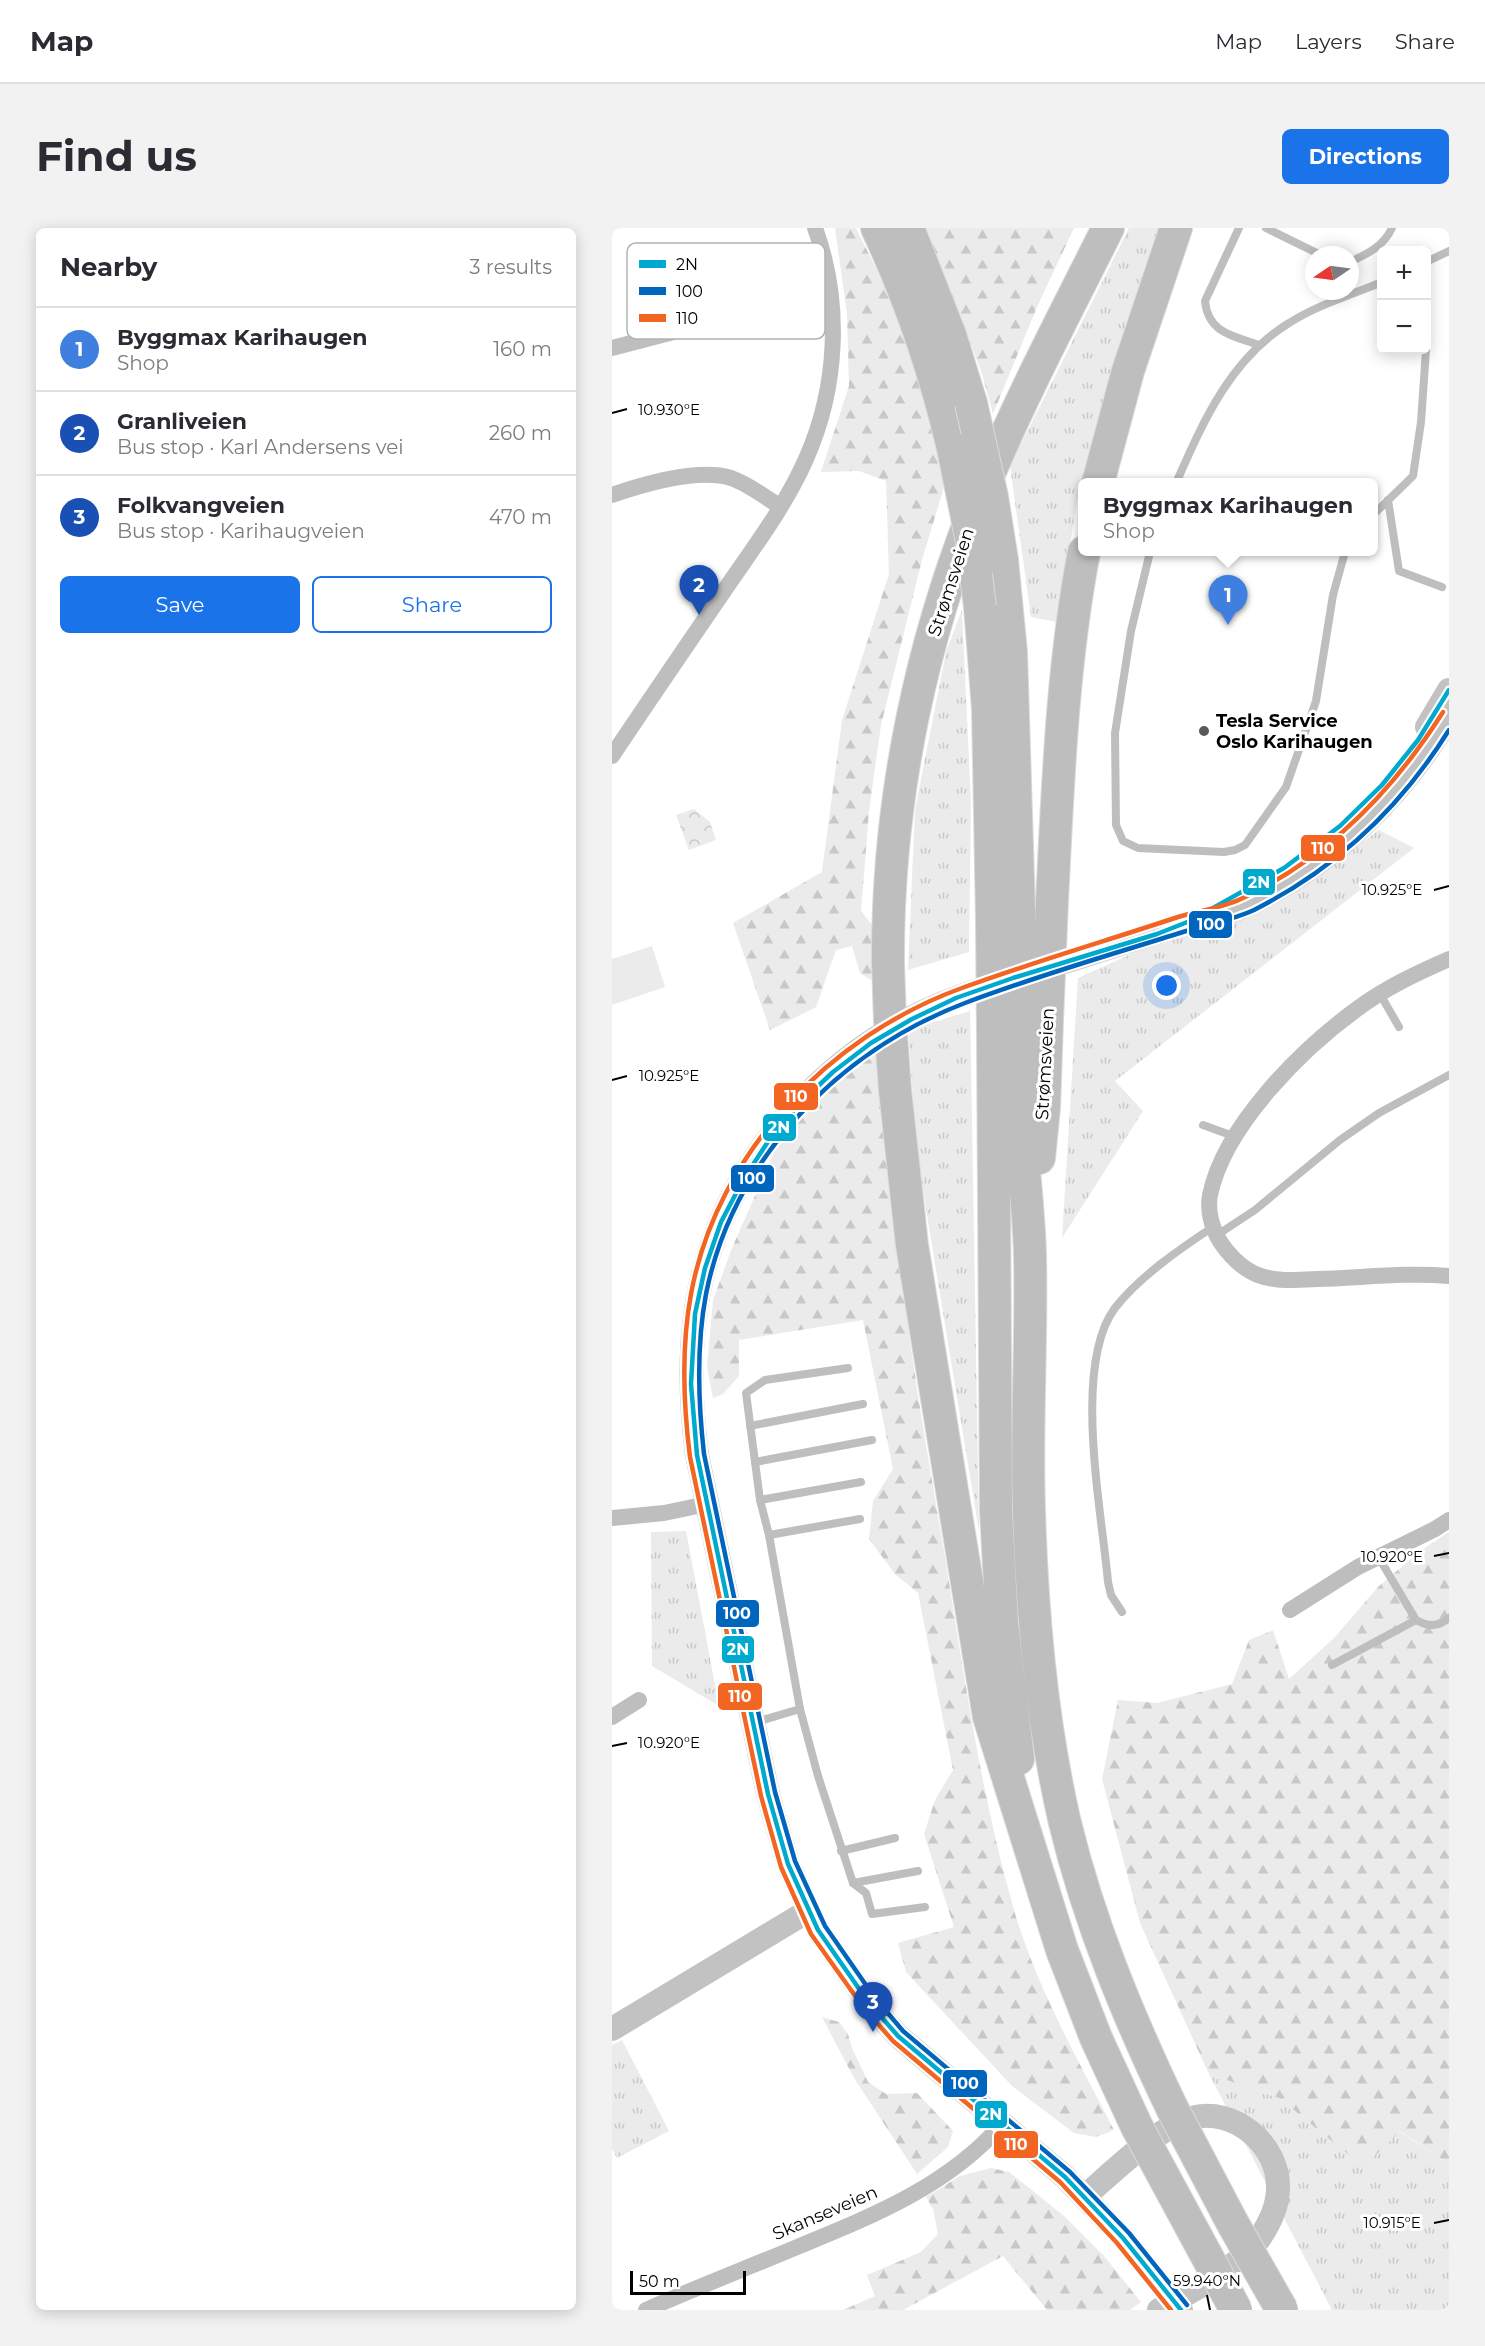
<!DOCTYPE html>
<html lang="en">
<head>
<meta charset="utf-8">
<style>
	body { margin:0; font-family:Montserrat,sans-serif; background:#f2f2f3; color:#2b2b33 }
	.controls { position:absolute; right:18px; top:18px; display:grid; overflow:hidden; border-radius:9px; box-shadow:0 3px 15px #0003 }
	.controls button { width:54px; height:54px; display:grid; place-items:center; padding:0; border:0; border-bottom:2px solid #e1e1e2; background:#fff; color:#2b2b33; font:30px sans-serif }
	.compass { position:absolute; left:693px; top:18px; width:54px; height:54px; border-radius:50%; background:#fff; box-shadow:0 3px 15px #0003; rotate:257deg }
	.scale { position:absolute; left:18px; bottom:15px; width:116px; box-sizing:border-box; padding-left:6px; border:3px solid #000; border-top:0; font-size:16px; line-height:21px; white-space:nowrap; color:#000; -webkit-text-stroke:4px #fff; paint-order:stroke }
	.you { position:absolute; left:555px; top:758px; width:21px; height:21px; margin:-15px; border:4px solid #fff; border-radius:50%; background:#1a73e8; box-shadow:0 0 0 9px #1a73e833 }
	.badge { display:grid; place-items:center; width:39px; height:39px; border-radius:50%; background:#1a73e8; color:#fff; font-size:20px; font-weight:700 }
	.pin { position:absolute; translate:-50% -50px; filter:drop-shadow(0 2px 3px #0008) }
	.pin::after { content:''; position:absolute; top:32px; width:21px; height:18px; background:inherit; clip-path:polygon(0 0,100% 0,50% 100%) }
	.popup { position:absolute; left:466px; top:250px; width:300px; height:78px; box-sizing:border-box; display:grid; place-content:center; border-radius:9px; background:#fff; filter:drop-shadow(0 2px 4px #0005); font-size:20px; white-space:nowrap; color:#7c7c81 }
	.popup b { font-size:22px; color:#2b2b33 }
	.popup::after { content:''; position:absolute; left:50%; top:100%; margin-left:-12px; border:12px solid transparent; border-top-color:#fff }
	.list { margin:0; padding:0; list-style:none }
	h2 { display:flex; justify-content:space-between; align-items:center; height:78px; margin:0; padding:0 24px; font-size:26px }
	h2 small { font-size:20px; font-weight:400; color:#7c7c81 }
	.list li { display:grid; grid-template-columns:39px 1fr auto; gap:18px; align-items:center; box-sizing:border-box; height:84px; padding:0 24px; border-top:2px solid #e1e1e2 }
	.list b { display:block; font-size:22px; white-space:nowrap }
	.list p { margin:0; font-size:20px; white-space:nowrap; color:#7c7c81 }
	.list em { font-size:20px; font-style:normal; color:#7c7c81 }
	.actions { display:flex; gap:12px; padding:18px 24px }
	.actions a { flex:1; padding:14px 0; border:2px solid #1a73e8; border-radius:9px; text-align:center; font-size:21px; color:#1a73e8 }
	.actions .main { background:#1a73e8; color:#fff }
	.map { position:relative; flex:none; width:837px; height:2082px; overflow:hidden; border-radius:9px }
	header { display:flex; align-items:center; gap:36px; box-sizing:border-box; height:84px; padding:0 30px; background:#fff; border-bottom:2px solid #e1e1e2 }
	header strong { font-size:28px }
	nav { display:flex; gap:33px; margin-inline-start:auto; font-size:21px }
	.intro { display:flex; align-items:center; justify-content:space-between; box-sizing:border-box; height:144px; padding:0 36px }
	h1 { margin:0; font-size:42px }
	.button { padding:15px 27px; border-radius:9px; background:#1a73e8; color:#fff; font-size:21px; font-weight:700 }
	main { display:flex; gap:36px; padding:0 36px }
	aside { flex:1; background:#fff; border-radius:9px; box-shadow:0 3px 15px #0003 }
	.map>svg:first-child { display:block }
	.grass { fill:url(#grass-tufts) }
	.forest { fill:url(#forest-firs) }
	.park { fill:url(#park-crowns) }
	.pitch { fill:#ebebeb }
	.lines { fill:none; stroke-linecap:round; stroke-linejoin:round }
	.highway-casing { stroke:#dbdbdb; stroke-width:34 }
	.lane { stroke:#bebebe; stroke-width:8 }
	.street { stroke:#bebebe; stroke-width:16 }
	.secondary { stroke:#c2c2c2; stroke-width:24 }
	.highway { stroke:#bebebe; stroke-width:32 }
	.highway-bridge-casing { stroke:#dbdbdb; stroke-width:34; stroke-linecap:butt }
	.secondary-bridge { stroke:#c2c2c2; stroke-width:24 }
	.highway-bridge { stroke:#bebebe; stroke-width:32 }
	.bus-1-casing { stroke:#fff; stroke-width:9 }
	.bus-2-casing { stroke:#fff; stroke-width:9 }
	.bus-3-casing { stroke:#fff; stroke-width:9 }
	.bus-1 { stroke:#00a9ce; stroke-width:4.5 }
	.bus-2 { stroke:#0065bd; stroke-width:4.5 }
	.bus-3 { stroke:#f26522; stroke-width:4.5 }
	.ticks { fill:none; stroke:#000; stroke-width:2 }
	.poi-dot { fill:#595959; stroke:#fff; stroke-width:2 }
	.labels { text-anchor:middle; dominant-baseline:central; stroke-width:6; stroke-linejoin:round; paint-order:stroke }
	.street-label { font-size:18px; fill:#000; stroke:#fff }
	.poi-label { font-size:18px; font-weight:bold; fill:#000; stroke:#fff; text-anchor:start }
	.key { fill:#fff; stroke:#b2b2b2; stroke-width:1.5 }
	.key-label { font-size:16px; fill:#000 }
	.ticks-label { font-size:15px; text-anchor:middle; fill:#000; stroke:#fff; stroke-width:6; stroke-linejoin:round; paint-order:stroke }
	.line-badge { stroke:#fff; stroke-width:2 }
	.badge-label { font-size:16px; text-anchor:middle; font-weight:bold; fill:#fff }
</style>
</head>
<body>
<header>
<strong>Map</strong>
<nav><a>Map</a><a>Layers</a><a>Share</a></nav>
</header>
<div class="intro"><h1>Find us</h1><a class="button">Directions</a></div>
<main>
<aside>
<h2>Nearby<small>3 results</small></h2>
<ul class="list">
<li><span class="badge" style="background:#3f7fe0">1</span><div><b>Byggmax Karihaugen</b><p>Shop</p></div><em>160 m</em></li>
<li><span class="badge" style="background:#1a4fb4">2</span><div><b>Granliveien</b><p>Bus stop · Karl Andersens vei</p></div><em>260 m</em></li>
<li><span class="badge" style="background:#1a4fb4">3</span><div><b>Folkvangveien</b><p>Bus stop · Karihaugveien</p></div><em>470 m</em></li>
</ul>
<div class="actions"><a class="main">Save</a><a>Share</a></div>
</aside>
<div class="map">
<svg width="837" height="2082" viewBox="0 0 837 2082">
	<defs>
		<pattern id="grass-tufts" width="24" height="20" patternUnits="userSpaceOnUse" patternTransform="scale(1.5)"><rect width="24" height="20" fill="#ebebeb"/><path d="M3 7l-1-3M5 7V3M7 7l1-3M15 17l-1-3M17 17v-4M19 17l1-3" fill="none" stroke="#c8c8c8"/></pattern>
		<pattern id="forest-firs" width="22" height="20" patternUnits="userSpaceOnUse" patternTransform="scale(1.5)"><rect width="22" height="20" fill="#ebebeb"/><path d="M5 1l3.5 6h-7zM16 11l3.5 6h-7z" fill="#c8c8c8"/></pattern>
		<pattern id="park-crowns" width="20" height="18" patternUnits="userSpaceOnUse" patternTransform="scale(1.5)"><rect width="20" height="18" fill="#ebebeb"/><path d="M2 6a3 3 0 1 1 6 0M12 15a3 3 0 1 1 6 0" fill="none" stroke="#c8c8c8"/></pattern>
	</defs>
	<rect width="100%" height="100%" fill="#fff"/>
	<g class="grass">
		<path d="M517,0H550L515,93L467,262L445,394L419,389L398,238Z"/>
		<path d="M350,382L359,575L357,724L296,742L303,582L334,424Z"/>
		<path d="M767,602L802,620L503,853L531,883L450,1010L466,750L719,636Z"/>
		<path d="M358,783L359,833L367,1303L305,926L296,802Z"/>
		<path d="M74,1303L107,1478L40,1438L39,1304Z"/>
		<path d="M10,1812L57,1903L5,1930L0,1921V1817Z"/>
		<path d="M597,1846L667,1870L752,1938L787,1903L837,1936V2082H720Z"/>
	</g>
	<g class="forest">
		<path d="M223,0H244L297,107L325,217L332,259L310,332L269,497L257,583L249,683L263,701L259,752L248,745L240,718L224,722L204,779L158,802L121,695L210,644L230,492L277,346L274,253L247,243L209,244L237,158L235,86Z"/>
		<path d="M314,0H462L425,79L381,186L370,146Z"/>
		<path d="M264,817C274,916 285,1014 298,1113C308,1185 321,1257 333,1329C352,1447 369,1567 402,1682C425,1760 465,1830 502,1902L484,1909L462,1905L400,1858L294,1744L286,1715L342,1699L312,1606L323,1572L341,1542L306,1365L283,1346L257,1311L261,1273L281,1241L251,1092L127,1112V1148L111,1166L101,1170L95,1139L101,1072L120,1020L174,897Z"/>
		<path d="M837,1304V1936L788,1903L752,1939L667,1870L597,1846L528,1695L490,1551L506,1472L545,1475L620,1456L637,1412L661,1402L677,1451L722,1410L766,1359L808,1323Z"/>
		<path d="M210,1789L227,1794L236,1806L240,1820L256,1854L274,1866L305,1865L341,1903L336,1919L305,1946L242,1850Z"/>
		<path d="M379,1940L397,1944L452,1988L492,2028L529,2074L518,2082H435L391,2028L291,2082H231L263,2068L255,2047L309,2024L326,2006L321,1981L314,1969L348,1948Z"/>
	</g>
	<path class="park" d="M82,581L98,594L104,612L77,622L64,587Z"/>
	<path class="pitch" d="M40,718L53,759L0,777V731Z"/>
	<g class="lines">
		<defs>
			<g id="highway">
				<path d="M265,0C298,70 323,144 341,220"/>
				<path d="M296,0L338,107L359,175"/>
				<path d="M486,255L516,143L564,0"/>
				<path d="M390,332L399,424L407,683"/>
				<path d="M368,379L376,481L380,692"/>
				<path d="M440,673C446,556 450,439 472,324"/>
				<path d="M276,735C275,570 310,405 374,253C410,167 454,84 496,0"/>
				<path d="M408,800C409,833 408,867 409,900C411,942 417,984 418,1027C420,1112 414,1197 417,1282C420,1387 429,1492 453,1595C477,1694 516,1788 560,1880"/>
				<path d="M381,810L384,1282L390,1396L406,1531"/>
				<path d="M283,862L300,1017L377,1489L450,1722L484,1810L525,1899"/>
				<path d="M427,930L432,880L435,793"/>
			</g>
		</defs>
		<use href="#highway" class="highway-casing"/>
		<g class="lane">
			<path d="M627,0L593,73C596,105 621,108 647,117"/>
			<path d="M654,0L709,27"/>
			<path d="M738,34C755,26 772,18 780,0"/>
			<path d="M814,34L837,23"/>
			<path d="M564,255C591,194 618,131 677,95C705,77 739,67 770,54"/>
			<path d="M776,272L787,343L830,359"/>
			<path d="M762,286L801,248L809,194L814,122"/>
			<path d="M538,324L519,403L503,505L504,597L511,613L526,620L612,624L623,622L633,617L674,559L704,473L721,367L733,324"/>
			<path d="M768,766L787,799"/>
			<path d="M591,897L624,909"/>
			<path d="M605,1007L643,982L728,912L767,885L837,847"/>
			<path d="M236,1140L153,1152L134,1165L148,1272L157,1307L188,1481L206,1548L241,1655L254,1665L260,1686L313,1679"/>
			<path d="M138,1198L251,1176"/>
			<path d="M143,1234L260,1212"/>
			<path d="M148,1272L249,1254"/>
			<path d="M157,1307L248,1291"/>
			<path d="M510,1384L499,1367L496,1354C490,1285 460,1137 503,1080C527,1049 569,1020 601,999"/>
			<path d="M804,1392C817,1399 825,1399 837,1390"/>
			<path d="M720,1437L804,1392L767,1330"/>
			<path d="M144,1494L188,1481"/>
			<path d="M229,1623L283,1610"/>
			<path d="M241,1655L306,1643"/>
		</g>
		<g class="street">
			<path d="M0,120L73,101L113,79"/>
			<path d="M0,267C32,256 86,240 119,250C136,256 152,268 167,278"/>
			<path d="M0,528C36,474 73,420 110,366C139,323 173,279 194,231C226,159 230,74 203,0"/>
			<path d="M837,731C805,745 773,760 745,781C690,821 612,898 598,967C595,983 600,1001 609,1015C618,1028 631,1041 646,1047C664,1054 686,1052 705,1051C748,1050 794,1044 837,1048"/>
			<path d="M0,1290L52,1285L95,1276"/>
			<path d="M678,1382L746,1339L823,1301L837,1292"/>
			<path d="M0,1489L27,1472"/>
			<path d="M34,2082C85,2059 138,2039 190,2017C263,1987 337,1957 390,1896"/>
		</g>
		<g class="secondary">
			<path d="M815,499L837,462"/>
			<path d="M0,1801L196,1683"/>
			<path d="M473,1968C500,1945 545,1900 579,1890C622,1878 667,1917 666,1960C666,1979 658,1995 647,2011C623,2043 581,2061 547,2082"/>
			<path d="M511,2010L453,1949L286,1808L257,1775L206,1702L176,1636L156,1566L85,1227C77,1165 76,1102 92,1042C126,916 227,812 349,768C422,742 497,721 570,696C594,688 613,688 637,676C720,636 791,568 837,488"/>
		</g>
		<use href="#highway" class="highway"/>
		<defs>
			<g id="highway-bridge">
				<path d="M359,175L380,269L390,332"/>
				<path d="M341,220L360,314L368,379"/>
				<path d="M407,683L408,800"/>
				<path d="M380,692L381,810"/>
				<path d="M276,735L278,793L283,862"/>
				<path d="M435,793L440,673"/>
				<path d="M560,1880L621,1996L670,2082"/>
				<path d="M525,1899L624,2082"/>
			</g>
		</defs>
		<use href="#highway-bridge" class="highway-bridge-casing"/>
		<path class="secondary-bridge" d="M511,2010L569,2082"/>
		<use href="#highway-bridge" class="highway-bridge"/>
		<defs>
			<path id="bus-1" d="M569,2082L511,2010L453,1949L286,1808L257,1775L206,1702L176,1636L156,1566L85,1227L79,1156L83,1086L93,1040L109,994L131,952L157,912L187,876L221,844L259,815L300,791L344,770L401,750L545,706L578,693L672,640L728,598L770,557L806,512L837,462"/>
			<path id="bus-2" d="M575,2077L517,2005L458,1944L291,1803L263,1770L213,1698L183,1633L163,1564L92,1226C86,1173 84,1119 94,1066C121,931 227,823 353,775C424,748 498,727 571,704C594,696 619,693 642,682C723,641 789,579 837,502"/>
			<path id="bus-3" d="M559,2082L505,2015L448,1954L281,1813L251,1779L199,1706L169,1639L149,1568L78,1229C71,1174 69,1120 79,1066C105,925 217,808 350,760C421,734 494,713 566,689C589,682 612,680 633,669C718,628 781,563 831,484"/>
		</defs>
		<use href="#bus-1" class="bus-1-casing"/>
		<use href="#bus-2" class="bus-2-casing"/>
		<use href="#bus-3" class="bus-3-casing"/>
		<use href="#bus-1" class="bus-1"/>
		<use href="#bus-2" class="bus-2"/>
		<use href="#bus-3" class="bus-3"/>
	</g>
	<path class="ticks" d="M0,185L15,181M822,662L837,658M0,852L15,848M822,1328L837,1325M0,1518L15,1515M822,1995L837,1992M595,2067L598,2082"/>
	<circle class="poi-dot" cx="592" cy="503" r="6"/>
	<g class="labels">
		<g class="street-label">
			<text transform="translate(339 354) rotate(-72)">Strømsveien</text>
			<text transform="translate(433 836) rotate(-87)">Strømsveien</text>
			<text transform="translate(213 1985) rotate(-23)">Skanseveien</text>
		</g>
		<g class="poi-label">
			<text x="604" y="493">Tesla Service<tspan x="604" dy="21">Oslo Karihaugen</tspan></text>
		</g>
	</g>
	<rect x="15" y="15" width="198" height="96" rx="9" class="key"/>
	<rect x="27" y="32" width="27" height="8" fill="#00a9ce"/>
	<rect x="27" y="59" width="27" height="8" fill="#0065bd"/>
	<rect x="27" y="86" width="27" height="8" fill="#f26522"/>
	<g class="key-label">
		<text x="64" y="42">2N</text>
		<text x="64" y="69">100</text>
		<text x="64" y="96">110</text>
	</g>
	<g class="ticks-label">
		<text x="57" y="187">10.930°E</text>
		<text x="780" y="667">10.925°E</text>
		<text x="57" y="853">10.925°E</text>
		<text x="780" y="1334">10.920°E</text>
		<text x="57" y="1520">10.920°E</text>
		<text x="780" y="2000">10.915°E</text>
		<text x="595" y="2058">59.940°N</text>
	</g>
	<g class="line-badge">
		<rect x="688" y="606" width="46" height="28" rx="6" fill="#f26522"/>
		<rect x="630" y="640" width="34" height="28" rx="6" fill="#00a9ce"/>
		<rect x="576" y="682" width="45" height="29" rx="6" fill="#0065bd"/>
		<rect x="161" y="854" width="46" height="29" rx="6" fill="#f26522"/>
		<rect x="150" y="885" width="35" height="29" rx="6" fill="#00a9ce"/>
		<rect x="118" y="936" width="45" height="29" rx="6" fill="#0065bd"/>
		<rect x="103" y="1371" width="45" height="29" rx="6" fill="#0065bd"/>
		<rect x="109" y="1407" width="34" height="29" rx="6" fill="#00a9ce"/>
		<rect x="105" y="1454" width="46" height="29" rx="6" fill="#f26522"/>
		<rect x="330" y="1841" width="46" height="29" rx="6" fill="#0065bd"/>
		<rect x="362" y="1872" width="34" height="29" rx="6" fill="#00a9ce"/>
		<rect x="381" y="1902" width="46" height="29" rx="6" fill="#f26522"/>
	</g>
	<g class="badge-label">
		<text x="711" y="626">110</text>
		<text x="647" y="660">2N</text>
		<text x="599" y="702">100</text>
		<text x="184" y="874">110</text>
		<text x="167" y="905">2N</text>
		<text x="140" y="956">100</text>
		<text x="125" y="1391">100</text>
		<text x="126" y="1427">2N</text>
		<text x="128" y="1474">110</text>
		<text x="353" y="1861">100</text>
		<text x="379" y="1892">2N</text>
		<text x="404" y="1922">110</text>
	</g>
</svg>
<div class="controls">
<button>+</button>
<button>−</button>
</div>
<svg class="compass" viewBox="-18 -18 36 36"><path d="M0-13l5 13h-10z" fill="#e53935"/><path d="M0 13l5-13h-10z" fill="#7c7c81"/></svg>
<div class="scale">50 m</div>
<div class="you"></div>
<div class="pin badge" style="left:616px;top:397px;background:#3f7fe0">1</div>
<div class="popup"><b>Byggmax Karihaugen</b>Shop</div>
<div class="pin badge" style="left:87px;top:387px;background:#1a4fb4">2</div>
<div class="pin badge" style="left:261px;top:1804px;background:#1a4fb4">3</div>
</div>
</main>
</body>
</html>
